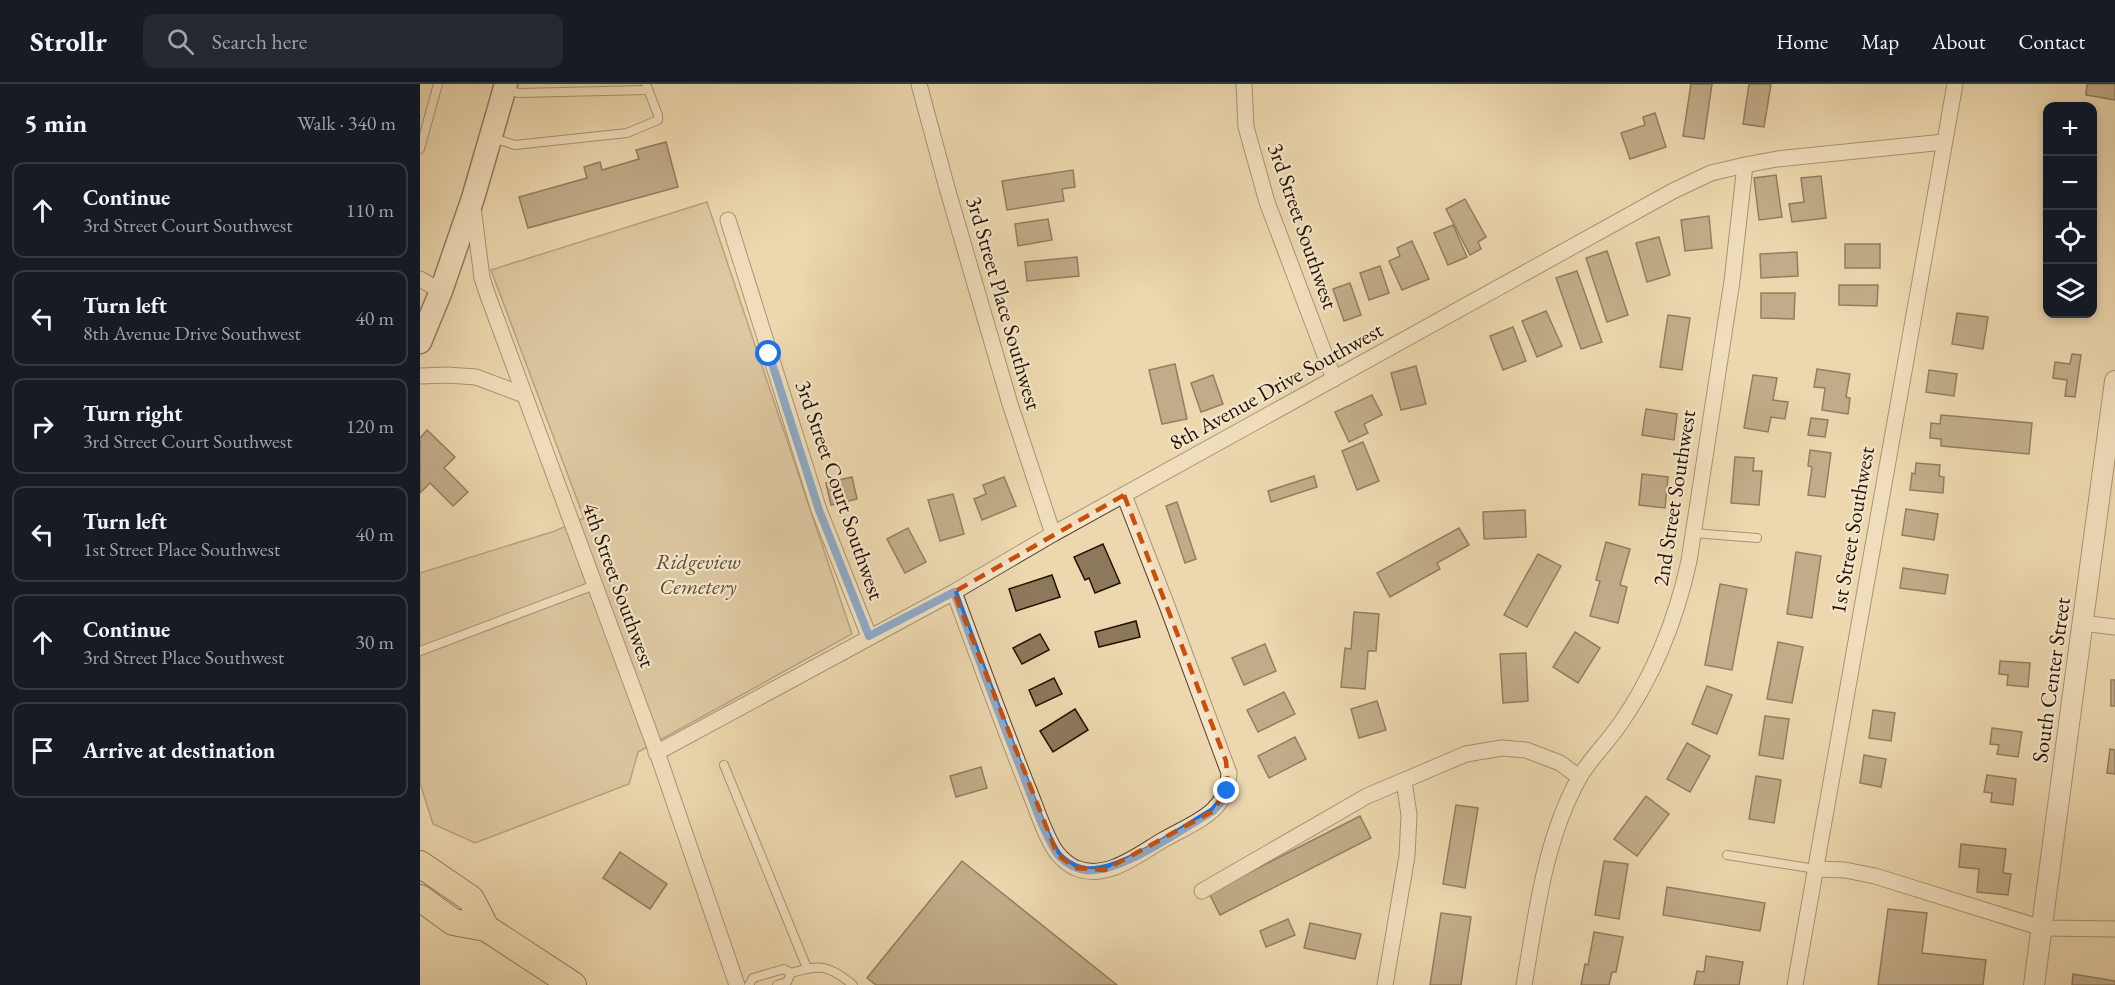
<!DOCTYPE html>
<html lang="en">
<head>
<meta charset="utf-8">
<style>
	body { margin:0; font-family:"EB Garamond",serif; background:#242831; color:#f1f3f6 }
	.controls { position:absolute; right:18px; top:18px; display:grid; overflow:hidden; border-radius:12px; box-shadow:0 3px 9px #0003 }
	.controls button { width:54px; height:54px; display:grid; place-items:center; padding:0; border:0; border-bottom:2px solid #363941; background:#171b24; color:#f1f3f6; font:30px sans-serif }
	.stop { position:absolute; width:18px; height:18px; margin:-14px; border:4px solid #1a73e8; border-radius:50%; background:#fff }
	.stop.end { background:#1a73e8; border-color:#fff; box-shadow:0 2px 6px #0008 }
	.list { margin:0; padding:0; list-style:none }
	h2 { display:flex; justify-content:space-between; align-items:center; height:78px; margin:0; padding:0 24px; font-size:26px }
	h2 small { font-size:20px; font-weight:400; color:#9ea1a6 }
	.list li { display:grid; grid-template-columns:39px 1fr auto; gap:18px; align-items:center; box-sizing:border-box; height:96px; margin:0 12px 12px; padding:0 12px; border:2px solid #363941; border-radius:12px }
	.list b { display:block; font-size:22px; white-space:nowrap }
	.list p { margin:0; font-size:20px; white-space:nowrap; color:#9ea1a6 }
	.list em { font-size:20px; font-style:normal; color:#9ea1a6 }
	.icon { flex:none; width:33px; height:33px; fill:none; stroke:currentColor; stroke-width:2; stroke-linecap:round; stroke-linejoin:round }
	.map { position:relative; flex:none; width:1695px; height:901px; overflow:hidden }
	header { display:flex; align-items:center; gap:36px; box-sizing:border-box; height:84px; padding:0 30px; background:#171b24; border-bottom:2px solid #363941 }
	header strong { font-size:28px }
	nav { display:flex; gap:33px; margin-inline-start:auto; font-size:21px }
	.search { width:420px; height:54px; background:#242831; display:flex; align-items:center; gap:15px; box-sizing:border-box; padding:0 21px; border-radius:12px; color:#9ea1a6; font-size:22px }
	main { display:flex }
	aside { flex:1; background:#171b24 }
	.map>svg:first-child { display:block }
	.green { fill:#cab691; stroke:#78644a; stroke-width:1.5 }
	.building { fill:#8c785b; stroke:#251202; stroke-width:1.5 }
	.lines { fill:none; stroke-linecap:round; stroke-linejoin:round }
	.service-casing { stroke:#57432d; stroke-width:10 }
	.minor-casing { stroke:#57432d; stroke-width:17 }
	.tertiary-casing { stroke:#57432d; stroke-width:22 }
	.secondary-casing { stroke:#251202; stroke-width:25 }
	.primary-casing { stroke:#251202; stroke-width:28 }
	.service { stroke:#f3e5ca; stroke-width:8 }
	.minor { stroke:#f3e5ca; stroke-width:15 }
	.tertiary { stroke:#f3e5ca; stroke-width:20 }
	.secondary { stroke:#f3e5ca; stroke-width:22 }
	.primary { stroke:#ecd7ae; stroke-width:26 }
	.route { stroke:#1a73e8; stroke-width:8 }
	.marked { fill:none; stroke:#cb4e0a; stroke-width:4.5; stroke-dasharray:12 8; stroke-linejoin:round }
	.labels { text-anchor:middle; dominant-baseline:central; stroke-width:4.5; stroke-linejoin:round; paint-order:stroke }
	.street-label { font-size:22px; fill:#251202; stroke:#f3e5ca }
	.park-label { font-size:22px; font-style:italic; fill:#5f4b34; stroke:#f3e5ca }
</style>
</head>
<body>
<header>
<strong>Strollr</strong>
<div class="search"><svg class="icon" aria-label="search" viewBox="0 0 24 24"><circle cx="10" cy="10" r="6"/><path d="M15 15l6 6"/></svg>Search here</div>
<nav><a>Home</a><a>Map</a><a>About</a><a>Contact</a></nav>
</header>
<main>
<aside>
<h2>5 min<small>Walk · 340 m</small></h2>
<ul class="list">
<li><svg class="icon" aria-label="ahead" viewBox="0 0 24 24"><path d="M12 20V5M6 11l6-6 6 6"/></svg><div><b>Continue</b><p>3rd Street Court Southwest</p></div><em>110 m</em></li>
<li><svg class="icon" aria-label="left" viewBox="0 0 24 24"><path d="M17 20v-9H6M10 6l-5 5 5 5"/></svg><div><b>Turn left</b><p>8th Avenue Drive Southwest</p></div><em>40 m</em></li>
<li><svg class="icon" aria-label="right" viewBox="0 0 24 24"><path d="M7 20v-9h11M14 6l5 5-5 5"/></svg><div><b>Turn right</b><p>3rd Street Court Southwest</p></div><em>120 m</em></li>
<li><svg class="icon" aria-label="left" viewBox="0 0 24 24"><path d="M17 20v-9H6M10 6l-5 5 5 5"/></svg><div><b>Turn left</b><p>1st Street Place Southwest</p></div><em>40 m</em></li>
<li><svg class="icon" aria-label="ahead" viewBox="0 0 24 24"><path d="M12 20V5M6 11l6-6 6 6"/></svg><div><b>Continue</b><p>3rd Street Place Southwest</p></div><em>30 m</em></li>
<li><svg class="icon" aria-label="arrive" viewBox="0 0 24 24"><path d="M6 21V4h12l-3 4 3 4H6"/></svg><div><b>Arrive at destination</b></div></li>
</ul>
</aside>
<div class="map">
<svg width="1695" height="901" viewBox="0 0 1695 901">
	<rect width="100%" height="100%" fill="#ecd7ae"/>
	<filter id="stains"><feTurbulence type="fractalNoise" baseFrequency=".00333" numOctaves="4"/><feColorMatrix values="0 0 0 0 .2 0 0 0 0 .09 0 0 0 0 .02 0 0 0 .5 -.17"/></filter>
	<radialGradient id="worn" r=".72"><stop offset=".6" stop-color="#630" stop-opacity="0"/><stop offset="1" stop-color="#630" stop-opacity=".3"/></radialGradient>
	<path class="green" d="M287,118L432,550L218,668L209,700L55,759L13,740L0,699V489L135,447L164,434L71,186Z"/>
	<g class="building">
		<path d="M1271,0H1292L1284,55L1263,52Z"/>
		<path d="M1329,0H1351L1344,43L1323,40Z"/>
		<path d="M1667,0H1695V16L1666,11Z"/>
		<path d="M1235,29L1246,63L1210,75L1201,49L1225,41L1223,33Z"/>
		<path d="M246,58L258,103L108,144L99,113L167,94L164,83L180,78L182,86L219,75L216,66Z"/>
		<path d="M653,86L655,103L642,105L644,117L587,126L582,97Z"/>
		<path d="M1356,91L1362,133L1339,136L1334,94Z"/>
		<path d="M1401,92L1406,134L1372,138L1369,120L1384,118L1381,94Z"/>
		<path d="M1045,115L1066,153L1058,158L1061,165L1050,171L1026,125Z"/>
		<path d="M1289,132L1292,164L1265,167L1261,136Z"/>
		<path d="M628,135L632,156L598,162L595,140Z"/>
		<path d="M1033,141L1047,173L1028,181L1014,149Z"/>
		<path d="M1239,153L1250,191L1227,198L1216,159Z"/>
		<path d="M992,157L1009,195L982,206L969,177L980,172L977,164Z"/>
		<rect x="1425" y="160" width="35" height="24"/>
		<path d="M1187,167L1208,231L1187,238L1166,174Z"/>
		<path d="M1377,168L1378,192L1341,194L1340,170Z"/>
		<path d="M657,173L659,192L607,197L605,178Z"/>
		<path d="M960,182L969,209L949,216L940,189Z"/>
		<path d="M1157,187L1182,258L1161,265L1136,194Z"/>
		<path d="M930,199L941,231L924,237L913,205Z"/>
		<path d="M1419,201H1458L1457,222L1419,221Z"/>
		<path d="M1341,209H1375L1374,235L1341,234Z"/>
		<path d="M1126,227L1142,262L1117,273L1102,237Z"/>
		<path d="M1537,229L1568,233L1563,265L1532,260Z"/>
		<path d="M1248,231L1270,234L1262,286L1240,283Z"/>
		<path d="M1093,243L1106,277L1083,286L1070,252Z"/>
		<path d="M1652,270L1661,271L1655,313L1645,312L1647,296L1633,294L1635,278L1650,280Z"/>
		<path d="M755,280L767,335L742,340L729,286Z"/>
		<path d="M996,282L1006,320L981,326L971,289Z"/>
		<path d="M1397,285L1430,290L1426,313L1430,314L1428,330L1402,326L1405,304L1394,303Z"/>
		<path d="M1509,286L1537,290L1534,312L1506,308Z"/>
		<path d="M793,291L803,320L781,328L771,299Z"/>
		<path d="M1333,291L1357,294L1353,316L1368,318L1365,335L1351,333L1348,348L1324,344Z"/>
		<path d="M952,311L962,331L944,340L948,349L929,358L915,328Z"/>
		<path d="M1226,325L1257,330L1254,356L1222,351Z"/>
		<path d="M1521,331L1612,339L1609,370L1521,362V355L1510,354L1511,339L1520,340Z"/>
		<path d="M1391,334L1408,336L1405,353L1388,351Z"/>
		<path d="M7,346L35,373L24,384L48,408L33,422L10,399L0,409V354Z"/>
		<path d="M943,358L959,397L937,406L922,367Z"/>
		<path d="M1390,366L1411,369L1405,413L1388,411L1392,383L1388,382Z"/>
		<path d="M1315,373L1334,374L1333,387H1342L1339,421L1311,419Z"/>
		<path d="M1496,379L1520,381L1519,392L1524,393L1523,409L1490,406L1492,389L1495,390Z"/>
		<path d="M1222,390L1248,393L1245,424L1219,421Z"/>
		<path d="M894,392L897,403L851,418L848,407Z"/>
		<path d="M432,393L437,415L411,421L406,399Z"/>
		<path d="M584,393L596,422L562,436L554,415L566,410L563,401Z"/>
		<path d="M533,410L544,450L520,457L508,416Z"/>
		<path d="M757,418L776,475L765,479L746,422Z"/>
		<path d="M1486,425L1518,430L1514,456L1482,451Z"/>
		<path d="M1105,426L1106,453L1064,455L1063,428Z"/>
		<path d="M488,444L506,478L485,489L467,455Z"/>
		<path d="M1039,444L1049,461L1017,479L1020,485L970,513L957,489Z"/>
		<path d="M1186,458L1210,465L1200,501L1207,503L1198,539L1170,532L1180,497L1176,496Z"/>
		<path d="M683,460L700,499L675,509L669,494L665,496L654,473Z"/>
		<path d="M1376,468L1401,472L1392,534L1367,530Z"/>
		<path d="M1118,470L1141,482L1107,543L1084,531Z"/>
		<path d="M1483,484L1528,491L1525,510L1480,504Z"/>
		<path d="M632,491L640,513L596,527L589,505Z"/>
		<path d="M1300,500L1327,505L1312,586L1285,581Z"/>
		<path d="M934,528L959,530L956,567H948L945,605L921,603L925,564L931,565Z"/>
		<path d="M716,537L720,553L679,563L675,548Z"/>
		<path d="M1155,548L1180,564L1158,599L1133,583Z"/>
		<path d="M620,550L629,566L602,580L593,564Z"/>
		<path d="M1358,558L1383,563L1372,619L1347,615Z"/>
		<path d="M845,560L856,587L824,601L812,574Z"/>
		<path d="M1106,569L1108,617L1083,619L1080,570Z"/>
		<path d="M1580,577L1610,579L1608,603L1587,601L1588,591L1579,590Z"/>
		<path d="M634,594L642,610L616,622L609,606Z"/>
		<rect x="1691" y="596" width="4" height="26"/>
		<path d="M1287,602L1312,611L1297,650L1272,640Z"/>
		<path d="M864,608L875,630L838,648L827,626Z"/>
		<path d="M957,617L966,646L939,654L931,625Z"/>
		<path d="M655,625L668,646L633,668L620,647Z"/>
		<path d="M1453,626L1475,629L1471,657L1449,654Z"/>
		<path d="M1345,632L1369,635L1363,675L1339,671Z"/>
		<path d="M1572,644L1602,648L1598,673L1577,670L1579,661L1570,660Z"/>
		<path d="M875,653L886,675L849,694L838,672Z"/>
		<path d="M1267,659L1290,672L1270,708L1247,695Z"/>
		<path d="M1690,665L1695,666V690L1687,689Z"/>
		<path d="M1444,671L1466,675L1461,703L1440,699Z"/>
		<path d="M561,683L567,704L536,713L530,692Z"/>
		<path d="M1567,691L1596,695L1593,721L1571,718L1572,709L1564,708Z"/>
		<path d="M1336,692L1361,696L1354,739L1329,735Z"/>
		<path d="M1226,712L1249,730L1217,772L1194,755Z"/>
		<path d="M1036,721L1058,724L1045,804L1023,800Z"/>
		<path d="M940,732L951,754L800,831L789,809Z"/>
		<path d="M1541,760L1586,765L1583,789L1591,790L1588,811L1557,808L1559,785L1539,783Z"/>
		<path d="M200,768L247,800L230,825L183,794Z"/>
		<path d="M542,777L697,901H456L447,894Z"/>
		<path d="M1184,777L1208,780L1199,835L1175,831Z"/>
		<path d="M1247,803L1345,819L1340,847L1243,831Z"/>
		<path d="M1468,825L1507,829L1502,869L1566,876L1563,901H1458Z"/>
		<path d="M1021,829L1051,833L1041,901H1010Z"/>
		<path d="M868,835L875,851L846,863L840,847Z"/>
		<path d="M890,839L941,850L935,875L884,864Z"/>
		<path d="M1174,848L1203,853L1196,888H1192L1189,901H1161L1165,880L1168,881Z"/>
		<path d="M1286,872L1323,878L1319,901H1274L1277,887L1284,888Z"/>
		<path d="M1653,890L1695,897V901H1652Z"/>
	</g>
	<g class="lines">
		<defs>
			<g id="service">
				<path d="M85,6L99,9L228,6"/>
				<path d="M73,54L95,61L207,49L238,36V31L226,0"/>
				<path d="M0,65L18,0"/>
				<path d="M1273,449L1337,454"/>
				<path d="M0,567L175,501"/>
				<path d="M304,681L387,884"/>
				<path d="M1307,771L1396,785"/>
				<path d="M329,901L333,894L364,885L371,889C402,880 408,881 433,901"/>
				<path d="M357,901L367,898L371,889"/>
			</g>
			<g id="minor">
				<path d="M499,0L527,104L590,320L633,450"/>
				<path d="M824,0L826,43L847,118L914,295"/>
				<path d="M53,123L62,194L68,212L240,677L317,901"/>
				<path d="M308,136L399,426L449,552"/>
				<path d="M0,195L21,207"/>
				<path d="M0,292L27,291L56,293L104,311"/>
				<path d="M534,508C558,573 582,639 608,704C615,720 627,758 638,770C642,775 650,782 656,784C686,797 719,770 743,756C774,738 807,730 809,689L746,519L704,411"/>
				<path d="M1662,539L1695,543"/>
				<path d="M236,669L534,508L633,450L1253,107L1291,89L1325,81L1357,75L1524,58"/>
				<path d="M1396,785L1425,786L1455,792L1622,844L1695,845"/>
				<path d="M782,807L947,712L1046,670L1082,664L1106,666L1140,679L1159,693"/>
				<path d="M965,901L987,772L989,731L984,697"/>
				<path d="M1104,901C1116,832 1124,757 1159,694C1170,675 1187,659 1200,640C1235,590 1256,536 1269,477L1312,197L1325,81"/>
				<path d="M1375,901L1535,0"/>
			</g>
			<path id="tertiary" d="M1614,901L1695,297"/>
			<path id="secondary" d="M0,258L21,207L53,114L86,0"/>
			<g id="primary">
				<path d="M0,780L51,815L66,844"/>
				<path d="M0,814L33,838L66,844L153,901"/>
			</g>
		</defs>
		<use href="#service" class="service-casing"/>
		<use href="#minor" class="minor-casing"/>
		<use href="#tertiary" class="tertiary-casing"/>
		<use href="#secondary" class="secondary-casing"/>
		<use href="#primary" class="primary-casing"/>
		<use href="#service" class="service"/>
		<use href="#minor" class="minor"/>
		<use href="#tertiary" class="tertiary"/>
		<use href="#secondary" class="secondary"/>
		<use href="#primary" class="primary"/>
	</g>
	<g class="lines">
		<path class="route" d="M349,270L399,426L449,552L534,508C556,568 578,628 602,688C612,714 621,743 636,768C642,777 655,785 666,786C700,790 762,745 793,727L801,718L807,707"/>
	</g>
	<path d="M0 0H1695V901H0ZM704,411L806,677L808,702L793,727L685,786L655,784L637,770L534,508Z" fill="#ecd7ae" fill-opacity=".55" fill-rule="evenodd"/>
	<path class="marked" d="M704,411L806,677L808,702L793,727L685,786L655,784L637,770L534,508Z"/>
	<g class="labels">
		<g class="street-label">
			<text transform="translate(883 142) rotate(71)">3rd Street Southwest</text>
			<text transform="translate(584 219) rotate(74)">3rd Street Place Southwest</text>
			<text transform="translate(856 302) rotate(-29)">8th Avenue Drive Southwest</text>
			<text transform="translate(420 406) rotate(71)">3rd Street Court Southwest</text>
			<text transform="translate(1254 414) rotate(-81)">2nd Street Southwest</text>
			<text transform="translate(1432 446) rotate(-80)">1st Street Southwest</text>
			<text transform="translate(199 501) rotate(70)">4th Street Southwest</text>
			<text transform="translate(1631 596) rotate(-82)">South Center Street</text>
		</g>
		<g class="park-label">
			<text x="278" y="477">Ridgeview<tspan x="278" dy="25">Cemetery</tspan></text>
		</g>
	</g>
	<rect width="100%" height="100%" filter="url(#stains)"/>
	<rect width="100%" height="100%" fill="url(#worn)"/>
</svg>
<div class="controls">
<button>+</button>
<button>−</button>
<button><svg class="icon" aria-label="locate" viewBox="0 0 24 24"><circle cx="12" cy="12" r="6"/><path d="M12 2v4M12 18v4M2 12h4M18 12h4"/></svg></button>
<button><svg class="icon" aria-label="layers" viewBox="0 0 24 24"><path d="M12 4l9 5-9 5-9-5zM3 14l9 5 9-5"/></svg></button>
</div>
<div class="stop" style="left:349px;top:270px"></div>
<div class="stop end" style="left:807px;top:707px"></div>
</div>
</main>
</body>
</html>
